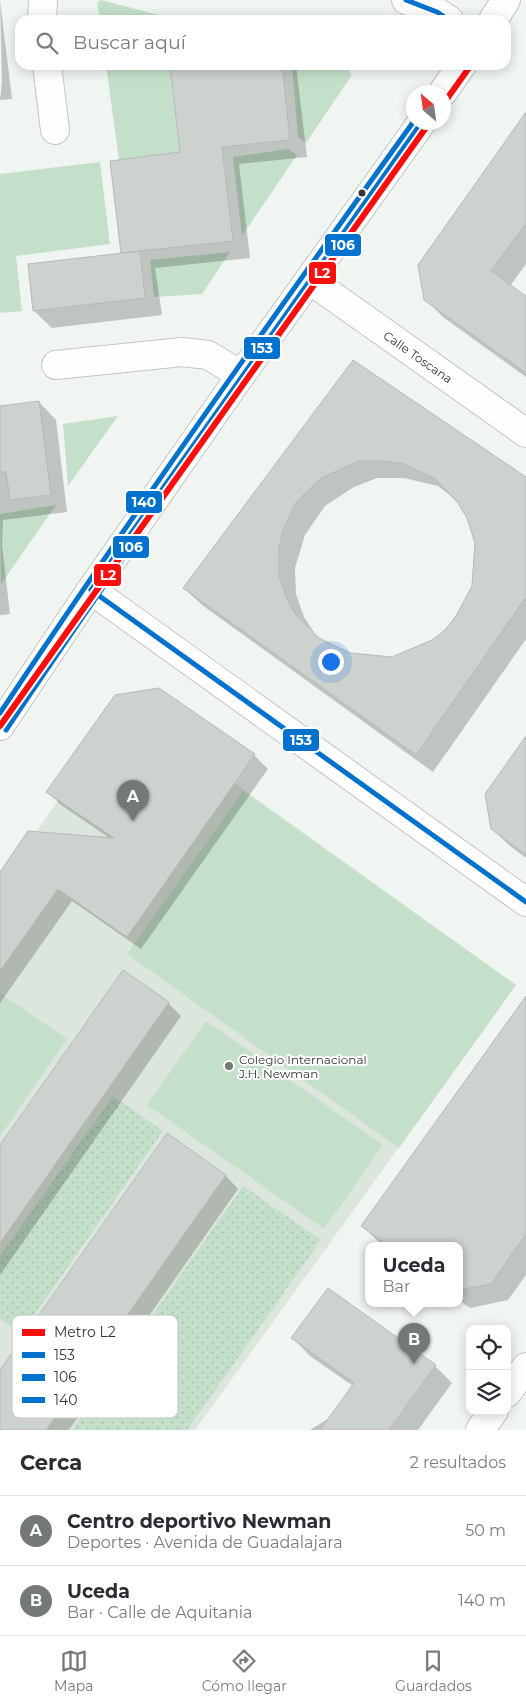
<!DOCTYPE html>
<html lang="es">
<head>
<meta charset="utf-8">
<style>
	body { margin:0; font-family:Montserrat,sans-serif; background:#f7f7f7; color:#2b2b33 }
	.controls { position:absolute; right:15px; bottom:15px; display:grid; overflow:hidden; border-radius:10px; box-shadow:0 2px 12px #0003 }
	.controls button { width:45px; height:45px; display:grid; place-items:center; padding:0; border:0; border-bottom:1px solid #e1e1e2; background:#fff; color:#2b2b33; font:25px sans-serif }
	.compass { position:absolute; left:406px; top:85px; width:45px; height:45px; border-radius:50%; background:#fff; box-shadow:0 2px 12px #0003; rotate:331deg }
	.you { position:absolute; left:330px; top:661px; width:18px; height:18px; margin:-12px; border:4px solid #fff; border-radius:50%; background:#1a73e8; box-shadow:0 0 0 8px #1a73e833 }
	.badge { display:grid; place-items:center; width:32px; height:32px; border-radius:50%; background:#757976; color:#fff; font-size:16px; font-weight:700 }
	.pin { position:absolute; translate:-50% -41px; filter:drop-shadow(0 1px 2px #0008) }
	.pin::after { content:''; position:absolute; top:26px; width:18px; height:15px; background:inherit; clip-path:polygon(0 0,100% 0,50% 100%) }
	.popup { position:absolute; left:365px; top:1242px; width:98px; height:65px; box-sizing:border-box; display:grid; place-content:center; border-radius:10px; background:#fff; filter:drop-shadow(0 1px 4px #0005); font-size:16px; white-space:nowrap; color:#7c7c81 }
	.popup b { font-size:19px; color:#2b2b33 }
	.popup::after { content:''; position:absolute; left:50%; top:100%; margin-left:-10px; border:10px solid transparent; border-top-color:#fff }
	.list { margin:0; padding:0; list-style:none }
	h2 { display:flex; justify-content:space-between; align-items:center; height:65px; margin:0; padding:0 20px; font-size:21px }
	h2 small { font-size:16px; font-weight:400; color:#7c7c81 }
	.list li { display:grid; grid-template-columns:32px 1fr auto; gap:15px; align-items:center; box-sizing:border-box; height:70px; padding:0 20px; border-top:1px solid #e1e1e2 }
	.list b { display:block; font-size:19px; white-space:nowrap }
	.list p { margin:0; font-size:16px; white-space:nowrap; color:#7c7c81 }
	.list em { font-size:16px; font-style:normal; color:#7c7c81 }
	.icon { flex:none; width:28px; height:28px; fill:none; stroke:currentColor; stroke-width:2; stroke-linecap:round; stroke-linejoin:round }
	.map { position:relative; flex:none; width:526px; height:1430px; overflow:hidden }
	.search { position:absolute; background:#fff; box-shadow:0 2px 12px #0003; left:15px; right:15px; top:15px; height:55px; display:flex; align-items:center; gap:12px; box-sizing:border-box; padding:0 18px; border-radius:15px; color:#7c7c81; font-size:19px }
	.sheet { height:205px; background:#fff }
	nav { display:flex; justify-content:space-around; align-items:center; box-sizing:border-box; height:70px; border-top:1px solid #e1e1e2; background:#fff; font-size:14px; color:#7c7c81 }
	nav a { display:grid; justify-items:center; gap:2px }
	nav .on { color:#757976 }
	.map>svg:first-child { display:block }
	.built { fill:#dde6de }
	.grass { fill:url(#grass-dots) }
	.garden { fill:#c4e0ca }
	.shadow { fill:#0003; fill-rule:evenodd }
	.building { fill:#ced2cf; stroke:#b6bab7; fill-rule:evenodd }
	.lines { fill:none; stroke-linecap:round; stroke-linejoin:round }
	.minor-casing { stroke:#c3c6c3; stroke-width:30 }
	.minor { stroke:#fdfefd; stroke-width:28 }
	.bus-1-casing { stroke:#fff; stroke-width:9 }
	.bus-2-casing { stroke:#fff; stroke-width:9 }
	.bus-3-casing { stroke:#fff; stroke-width:9 }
	.bus-1 { stroke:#0072ce; stroke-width:5 }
	.bus-2 { stroke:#0072ce; stroke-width:5 }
	.bus-3 { stroke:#0072ce; stroke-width:5 }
	.metro-1-casing { stroke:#fff; stroke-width:10 }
	.metro-1 { stroke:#fb0f0c; stroke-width:6 }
	.bus-dot { fill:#333634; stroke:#fff; stroke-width:2 }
	.poi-dot { fill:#757976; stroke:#fff; stroke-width:2 }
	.labels { text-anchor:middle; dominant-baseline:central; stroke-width:4; stroke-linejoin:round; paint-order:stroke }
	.street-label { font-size:12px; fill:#333634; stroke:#fff }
	.poi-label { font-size:12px; fill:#333634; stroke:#fff; text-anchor:start }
	.key { fill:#fff; stroke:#c2c3c2; stroke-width:1 }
	.key-label { font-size:14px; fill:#333634 }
	.line-badge { stroke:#fff; stroke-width:2 }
	.badge-label { font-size:14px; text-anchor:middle; font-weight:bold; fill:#fff }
</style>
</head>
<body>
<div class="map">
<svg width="526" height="1430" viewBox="0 0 526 1430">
	<defs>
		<pattern id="grass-dots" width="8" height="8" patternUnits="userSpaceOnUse" patternTransform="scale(1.25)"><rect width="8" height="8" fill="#c4e0ca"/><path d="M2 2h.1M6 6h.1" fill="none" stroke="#a9c1ae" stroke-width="1.8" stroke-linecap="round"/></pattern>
	</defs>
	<rect width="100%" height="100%" fill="#f0f5f1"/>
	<path class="built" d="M144,718L516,985L195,1430H0V884L103,736Z"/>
	<g class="grass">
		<path d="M113,1096L163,1131L21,1334L0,1319V1256Z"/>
		<path d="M243,1186L321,1240L187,1430H72Z"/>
	</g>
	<g class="garden">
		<path d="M101,0L163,16L164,20H100L97,3Z"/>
		<path d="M106,65H170L183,181L119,160Z"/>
		<path d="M292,65H345L352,75L306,143L298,137Z"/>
		<path d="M288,149L297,155L242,236L233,157Z"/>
		<path d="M100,162L110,244L16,256L22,311L0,313V174Z"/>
		<path d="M230,252L202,294L154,297L150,260Z"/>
		<path d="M118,416L68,486L63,424Z"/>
		<path d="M56,505L1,584L0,514Z"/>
		<path d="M243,791L516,985L399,1148L127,954Z"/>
		<path d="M0,993L67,1039L0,1136Z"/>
		<path d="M206,1021L383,1145L324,1229L147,1105Z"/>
	</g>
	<g class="shadow">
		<path d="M0,0L12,99L0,100L2,82Z"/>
		<path d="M171,65H296L307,157L239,164L250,258L155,268L162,315L52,328L34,311L124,254L122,252L182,154Z"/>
		<path d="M526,115V264L510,286L526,298V377L443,317L425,299Z"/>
		<path d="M353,361L526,478V639L433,772L202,605L184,588ZM377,478H404L438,486L455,499L468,517L477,543L473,586L466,602L446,630L432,641L392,659L366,658L333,649L317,637L304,617L296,594L295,568L305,535L325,506L354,487Z"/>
		<path d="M39,402L56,420L67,512L3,520L2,545L10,614L0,615V406Z"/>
		<path d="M158,689L254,755L268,769L141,949L72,901L0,1003V874L111,839L61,805L48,792Z"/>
		<path d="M526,738V858L510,846L492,829Z"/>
		<path d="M526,998V1275L508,1300L470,1308L459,1300V1245H382L362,1226Z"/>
		<path d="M168,1003L181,1016L0,1275V1147Z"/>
		<path d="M225,1175L238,1189L69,1430H0V1372Z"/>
		<path d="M293,1338L435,1366L452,1383L418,1430H310L331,1417L353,1386L310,1356Z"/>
	</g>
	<g class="building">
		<path d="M170,65H282L290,140L222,147L233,241L121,253L110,161L180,152Z"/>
		<path d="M526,112V223L491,271L526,296V373L424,300L418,265Z"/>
		<path d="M140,251L145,298L33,311L28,264Z"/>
		<path d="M353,360L526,477V597L416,755L183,588ZM359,461H386L403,464L434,478L458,503L467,518L475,543L472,586L456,616L445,630L432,640L392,657L350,653L319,638L295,614L287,599L279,576V550L282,533L296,502L321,478Z"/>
		<path d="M39,401L51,495L10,500L6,472H0V406Z"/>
		<path d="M159,688L255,754L127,937L58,889L0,971V872L28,831L114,838L46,792L115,695Z"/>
		<path d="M526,736V855L491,829L485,794Z"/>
		<path d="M123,970L169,1002L0,1243V1145Z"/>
		<path d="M526,996V1234L491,1284L459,1290V1245H387L361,1226Z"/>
		<path d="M167,1133L226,1175L46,1430H0V1370Z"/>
		<path d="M328,1288L436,1365L389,1430H320L354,1383L291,1338Z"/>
	</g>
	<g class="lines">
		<defs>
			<g id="minor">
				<path d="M406,0L437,12L449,20"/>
				<path d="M42,20L43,0"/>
				<path d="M493,20L506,0"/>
				<path d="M47,65L55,130"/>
				<path d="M443,92L462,65"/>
				<path d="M310,280L526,433"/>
				<path d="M56,365L182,352L208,355L241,375"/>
				<path d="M91,590L526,902"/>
				<path d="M0,726L91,590L241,375L422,122"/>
				<path d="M507,1393L526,1367"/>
				<path d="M480,1430L494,1411"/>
			</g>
		</defs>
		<use href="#minor" class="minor-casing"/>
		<use href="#minor" class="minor"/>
		<defs>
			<g id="bus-1">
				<path d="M406,0L437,12L449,20"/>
				<path d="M422,122L91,590L526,902"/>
			</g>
			<path id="bus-2" d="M6,730C143,526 285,326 428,126"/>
			<path id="bus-3" d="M0,713C134,512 273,317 414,121"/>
		</defs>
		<use href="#bus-1" class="bus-1-casing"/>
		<use href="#bus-2" class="bus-2-casing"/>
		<use href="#bus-3" class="bus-3-casing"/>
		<use href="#bus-1" class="bus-1"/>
		<use href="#bus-2" class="bus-2"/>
		<use href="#bus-3" class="bus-3"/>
		<defs>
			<g id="metro-1">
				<path d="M444,103L471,65"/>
				<path d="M0,726L430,122"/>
			</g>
		</defs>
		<use href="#metro-1" class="metro-1-casing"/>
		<use href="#metro-1" class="metro-1"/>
	</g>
	<circle class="bus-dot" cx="362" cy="193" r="4.5"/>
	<circle class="poi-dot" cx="229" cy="1066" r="5"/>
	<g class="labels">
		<g class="street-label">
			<text transform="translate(418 357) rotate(35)">Calle Toscana</text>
		</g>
		<g class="poi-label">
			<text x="239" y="1059">Colegio Internacional<tspan x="239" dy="14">J.H. Newman</tspan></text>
		</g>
	</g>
	<rect x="12" y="1315" width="166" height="103" rx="8" class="key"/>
	<rect x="22" y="1329" width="23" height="7" fill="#fb0f0c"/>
	<rect x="22" y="1352" width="23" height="6" fill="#0072ce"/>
	<rect x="22" y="1374" width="23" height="7" fill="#0072ce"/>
	<rect x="22" y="1397" width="23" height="6" fill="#0072ce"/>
	<g class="key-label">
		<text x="54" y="1337">Metro L2</text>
		<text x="54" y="1360">153</text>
		<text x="54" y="1382">106</text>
		<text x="54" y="1405">140</text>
	</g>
	<g class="line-badge">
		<rect x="324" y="233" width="38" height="24" rx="5" fill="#0072ce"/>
		<rect x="308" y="261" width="29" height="24" rx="5" fill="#fb0f0c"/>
		<rect x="243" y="336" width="38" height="24" rx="5" fill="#0072ce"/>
		<rect x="125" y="490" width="38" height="24" rx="5" fill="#0072ce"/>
		<rect x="112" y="535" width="38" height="24" rx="5" fill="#0072ce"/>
		<rect x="93" y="563" width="29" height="24" rx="5" fill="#fb0f0c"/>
		<rect x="282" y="728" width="38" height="24" rx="5" fill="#0072ce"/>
	</g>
	<g class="badge-label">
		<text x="343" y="250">106</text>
		<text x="322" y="278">L2</text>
		<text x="262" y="353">153</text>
		<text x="144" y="507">140</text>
		<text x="131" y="552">106</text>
		<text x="108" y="580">L2</text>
		<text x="301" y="745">153</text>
	</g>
</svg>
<div class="controls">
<button><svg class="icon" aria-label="locate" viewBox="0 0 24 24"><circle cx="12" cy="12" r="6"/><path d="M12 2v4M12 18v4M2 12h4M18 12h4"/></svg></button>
<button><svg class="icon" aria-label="layers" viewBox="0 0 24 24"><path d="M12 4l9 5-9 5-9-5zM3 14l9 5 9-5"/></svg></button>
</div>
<svg class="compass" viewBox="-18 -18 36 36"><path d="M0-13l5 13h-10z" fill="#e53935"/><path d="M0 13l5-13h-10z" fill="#7c7c81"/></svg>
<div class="you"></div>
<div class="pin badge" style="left:133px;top:821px">A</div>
<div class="pin badge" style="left:414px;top:1364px">B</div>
<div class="popup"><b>Uceda</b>Bar</div>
<div class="search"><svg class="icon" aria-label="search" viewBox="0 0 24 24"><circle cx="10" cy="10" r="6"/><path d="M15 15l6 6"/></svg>Buscar aquí</div>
</div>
<section class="sheet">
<h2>Cerca<small>2 resultados</small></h2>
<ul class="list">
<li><span class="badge">A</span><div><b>Centro deportivo Newman</b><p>Deportes · Avenida de Guadalajara</p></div><em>50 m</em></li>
<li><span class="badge">B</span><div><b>Uceda</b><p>Bar · Calle de Aquitania</p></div><em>140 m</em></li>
</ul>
</section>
<nav>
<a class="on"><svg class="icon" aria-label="map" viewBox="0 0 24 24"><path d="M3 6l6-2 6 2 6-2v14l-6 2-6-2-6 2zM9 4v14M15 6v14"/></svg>Mapa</a>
<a><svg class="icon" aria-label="directions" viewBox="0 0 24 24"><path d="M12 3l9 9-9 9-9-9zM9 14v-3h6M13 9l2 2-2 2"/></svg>Cómo llegar</a>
<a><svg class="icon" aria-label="saved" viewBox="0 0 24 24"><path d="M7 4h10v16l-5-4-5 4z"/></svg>Guardados</a>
</nav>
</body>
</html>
